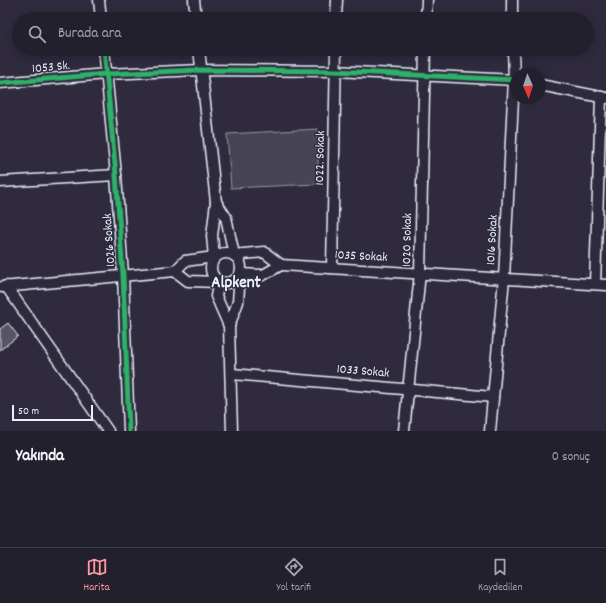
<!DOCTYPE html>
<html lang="tr">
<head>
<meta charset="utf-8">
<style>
	body { margin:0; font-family:Dekko,sans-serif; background:#2f2d3a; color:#f1f3f6 }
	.compass { position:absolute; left:510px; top:68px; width:36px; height:36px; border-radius:50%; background:#23202e; box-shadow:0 2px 10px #0003; rotate:177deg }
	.scale { position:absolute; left:12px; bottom:10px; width:81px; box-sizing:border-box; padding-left:4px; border:2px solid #e8f1f8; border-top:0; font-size:11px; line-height:14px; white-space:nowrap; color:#e8f1f8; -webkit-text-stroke:3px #2f2a3d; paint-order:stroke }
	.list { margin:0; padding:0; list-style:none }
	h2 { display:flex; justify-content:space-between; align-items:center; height:52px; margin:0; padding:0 16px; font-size:17px }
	h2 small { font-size:13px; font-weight:400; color:#a3a3aa }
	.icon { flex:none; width:22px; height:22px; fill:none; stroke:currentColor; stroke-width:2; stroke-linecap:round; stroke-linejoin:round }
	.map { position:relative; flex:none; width:606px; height:431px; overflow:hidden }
	.search { position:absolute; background:#23202e; box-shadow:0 2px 10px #0003; left:12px; right:12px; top:12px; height:44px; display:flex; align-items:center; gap:10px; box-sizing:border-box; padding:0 14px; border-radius:22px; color:#a3a3aa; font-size:15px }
	.sheet { height:116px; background:#23202e }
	nav { display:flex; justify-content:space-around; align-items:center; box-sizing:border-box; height:56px; border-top:1px solid #403e4a; background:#23202e; font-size:11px; color:#a3a3aa }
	nav a { display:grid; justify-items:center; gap:2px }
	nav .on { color:#ff9aa2 }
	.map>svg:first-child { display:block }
	.green { fill:#464455; stroke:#979aa6 }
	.building { fill:#575565; stroke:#e8f1f8 }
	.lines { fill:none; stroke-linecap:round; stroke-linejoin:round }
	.street-casing { stroke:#e8f1f8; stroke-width:13 }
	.street { stroke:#2f2a3d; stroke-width:10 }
	.cycleway-casing { stroke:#2f2a3d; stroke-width:8 }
	.cycleway { stroke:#2db169; stroke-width:5 }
	.labels { text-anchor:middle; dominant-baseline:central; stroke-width:3; stroke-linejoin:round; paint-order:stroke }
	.street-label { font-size:13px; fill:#e8f1f8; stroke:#2f2a3d }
	.district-label { font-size:17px; font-weight:bold; fill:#e8f1f8; stroke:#2f2a3d }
</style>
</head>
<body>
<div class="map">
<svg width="606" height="431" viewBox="0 0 606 431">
	<rect width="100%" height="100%" fill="#2f2a3d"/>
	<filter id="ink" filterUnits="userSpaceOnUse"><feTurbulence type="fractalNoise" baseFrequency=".025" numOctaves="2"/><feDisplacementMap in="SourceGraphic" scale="8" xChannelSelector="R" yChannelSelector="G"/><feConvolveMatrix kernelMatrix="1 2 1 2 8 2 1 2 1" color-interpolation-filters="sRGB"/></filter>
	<g filter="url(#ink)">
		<path class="green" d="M318,129V184L231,188L227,134Z"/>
		<path class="building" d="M8,323L18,336L0,350V329Z"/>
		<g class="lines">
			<defs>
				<g id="street">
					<path d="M99,0L101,19"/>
					<path d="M194,0L196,19"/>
					<path d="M512,0V19"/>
					<path d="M336,19L337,0"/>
					<path d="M426,19L427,0"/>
					<path d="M104,49L116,175L123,275L129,431"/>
					<path d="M0,83L106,74L201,70L335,71L516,80"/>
					<path d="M540,85L606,98"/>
					<path d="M0,182L116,175"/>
					<path d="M216,202L226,217L234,255L264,252L281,265"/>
					<circle cx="226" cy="268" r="15"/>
					<path d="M281,265L606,285"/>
					<path d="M332,268L336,49"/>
					<path d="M175,271L185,261L214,257L212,236L216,202L199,49"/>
					<path d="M175,271L188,281L219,282L216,296L229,326L232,431"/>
					<path d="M595,284L601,97"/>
					<path d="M6,286L108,431"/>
					<path d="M2,287L175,271"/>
					<path d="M229,326L238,302L240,274L263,275L281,265"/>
					<path d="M232,374L493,397"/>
					<path d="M404,431L420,273L425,49"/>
					<path d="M490,431L504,278L514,79L513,49"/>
				</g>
			</defs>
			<use href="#street" class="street-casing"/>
			<use href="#street" class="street"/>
			<defs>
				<g id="cycleway">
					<path d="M104,49L116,175L123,275L129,431"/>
					<path d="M0,83L106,74L201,70L335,71L516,80"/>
				</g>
			</defs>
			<use href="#cycleway" class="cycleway-casing"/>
			<use href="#cycleway" class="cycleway"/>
		</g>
	</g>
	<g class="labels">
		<g class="street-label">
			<text transform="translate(51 68) rotate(-5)">1053 Sk.</text>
			<text transform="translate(321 158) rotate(-89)">1022. Sokak</text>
			<text transform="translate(110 240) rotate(-94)">1026 Sokak</text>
			<text transform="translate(408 240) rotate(-89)">1020 Sokak</text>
			<text transform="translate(493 240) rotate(-87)">1016 Sokak</text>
			<text transform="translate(361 257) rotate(3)">1035 Sokak</text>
			<text transform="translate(363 372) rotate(5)">1033 Sokak</text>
		</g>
		<g class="district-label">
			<text x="236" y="284">Alpkent</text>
		</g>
	</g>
</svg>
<svg class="compass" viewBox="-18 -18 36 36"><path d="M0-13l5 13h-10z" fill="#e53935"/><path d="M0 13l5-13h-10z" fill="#a3a3aa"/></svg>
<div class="scale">50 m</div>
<div class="search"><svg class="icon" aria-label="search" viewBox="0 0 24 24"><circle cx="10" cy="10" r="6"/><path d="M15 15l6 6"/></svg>Burada ara</div>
</div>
<section class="sheet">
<h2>Yakında<small>0 sonuç</small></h2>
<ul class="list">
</ul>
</section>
<nav>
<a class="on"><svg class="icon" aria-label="map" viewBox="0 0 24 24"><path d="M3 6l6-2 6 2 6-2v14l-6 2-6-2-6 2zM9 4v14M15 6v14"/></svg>Harita</a>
<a><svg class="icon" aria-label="directions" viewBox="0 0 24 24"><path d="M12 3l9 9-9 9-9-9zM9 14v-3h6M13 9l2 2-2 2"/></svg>Yol tarifi</a>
<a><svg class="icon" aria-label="saved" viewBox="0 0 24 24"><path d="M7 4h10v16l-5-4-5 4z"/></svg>Kaydedilen</a>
</nav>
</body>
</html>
